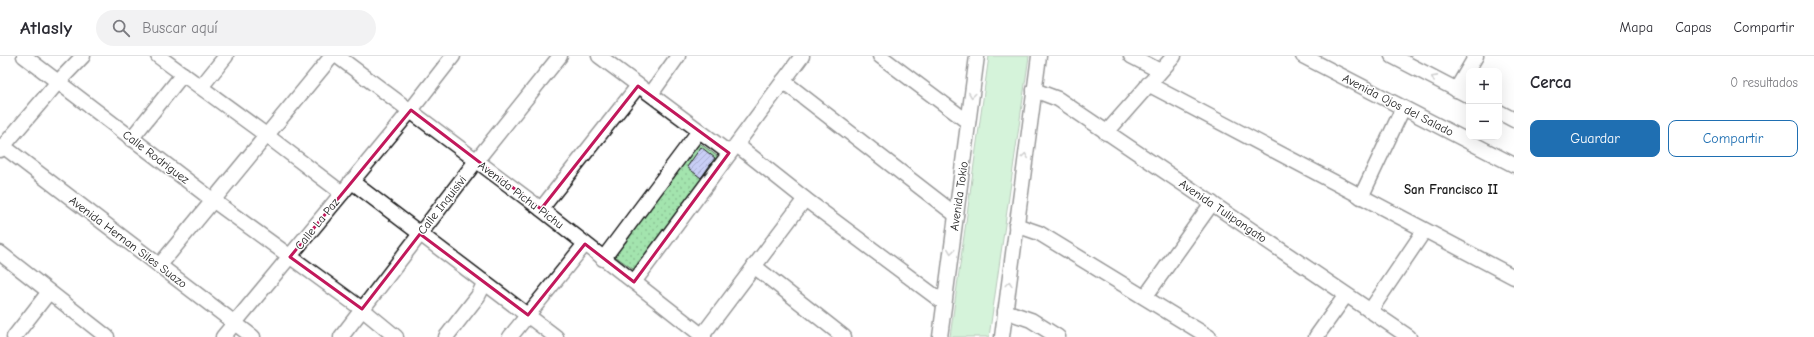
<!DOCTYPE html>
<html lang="es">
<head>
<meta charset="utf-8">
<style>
	body { margin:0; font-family:"Comic Neue",sans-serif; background:#f2f2f3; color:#2b2b33 }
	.controls { position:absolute; right:12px; top:12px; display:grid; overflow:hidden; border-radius:8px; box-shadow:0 4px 16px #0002 }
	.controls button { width:36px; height:36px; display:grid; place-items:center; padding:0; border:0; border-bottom:1px solid #e1e1e2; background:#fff; color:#2b2b33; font:20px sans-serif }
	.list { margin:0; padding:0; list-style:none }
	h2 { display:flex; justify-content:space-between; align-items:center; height:52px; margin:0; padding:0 16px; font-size:17px }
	h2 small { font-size:13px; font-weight:400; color:#7c7c81 }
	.actions { display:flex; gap:8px; padding:12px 16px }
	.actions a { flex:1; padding:9px 0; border:1px solid #1f6fb2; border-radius:8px; text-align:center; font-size:14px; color:#1f6fb2 }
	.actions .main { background:#1f6fb2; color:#fff }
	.icon { flex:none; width:22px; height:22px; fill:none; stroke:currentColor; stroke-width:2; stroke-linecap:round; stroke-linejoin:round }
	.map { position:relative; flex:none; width:1514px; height:281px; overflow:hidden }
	header { display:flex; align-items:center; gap:24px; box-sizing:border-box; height:56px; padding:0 20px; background:#fff; border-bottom:1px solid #e1e1e2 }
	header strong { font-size:19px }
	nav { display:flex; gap:22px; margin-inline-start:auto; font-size:14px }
	.search { width:280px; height:36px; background:#f2f2f3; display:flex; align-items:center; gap:10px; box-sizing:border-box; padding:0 14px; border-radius:22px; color:#7c7c81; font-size:15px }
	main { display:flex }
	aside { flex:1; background:#fff }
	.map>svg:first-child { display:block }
	.green { fill:#a3e4ae; stroke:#608065 }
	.park { fill:url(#park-dots); stroke:#608065 }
	.building { fill:url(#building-hatch); stroke:#1c1c1c }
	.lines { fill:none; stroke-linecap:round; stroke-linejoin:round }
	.minor-casing { stroke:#1c1c1c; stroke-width:17 }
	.minor { stroke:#fff; stroke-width:14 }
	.oneway { stroke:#999 }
	.marked { fill:none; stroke:#c2185b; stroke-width:3; stroke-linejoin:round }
	.labels { text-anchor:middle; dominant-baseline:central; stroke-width:3; stroke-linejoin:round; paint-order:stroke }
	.street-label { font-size:12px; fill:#1c1c1c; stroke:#fff }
	.neighbourhood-label { font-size:13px; font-weight:bold; fill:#1c1c1c; stroke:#fff }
</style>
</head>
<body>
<header>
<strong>Atlasly</strong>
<div class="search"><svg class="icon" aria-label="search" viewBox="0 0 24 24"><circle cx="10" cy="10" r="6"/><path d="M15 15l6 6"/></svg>Buscar aquí</div>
<nav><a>Mapa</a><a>Capas</a><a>Compartir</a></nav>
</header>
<main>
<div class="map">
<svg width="1514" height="281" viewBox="0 0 1514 281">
	<defs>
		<pattern id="park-dots" width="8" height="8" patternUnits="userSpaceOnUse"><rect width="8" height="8" fill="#a3e4ae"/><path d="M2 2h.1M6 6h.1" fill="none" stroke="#8cc395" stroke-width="1.8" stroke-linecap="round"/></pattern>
		<pattern id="building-hatch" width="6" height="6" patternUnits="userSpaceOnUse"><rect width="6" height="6" fill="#c8cef6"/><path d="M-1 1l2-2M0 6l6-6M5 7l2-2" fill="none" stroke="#abb0d2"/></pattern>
	</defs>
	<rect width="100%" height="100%" fill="#fff"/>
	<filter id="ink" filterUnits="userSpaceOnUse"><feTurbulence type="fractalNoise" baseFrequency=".025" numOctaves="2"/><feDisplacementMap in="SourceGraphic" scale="8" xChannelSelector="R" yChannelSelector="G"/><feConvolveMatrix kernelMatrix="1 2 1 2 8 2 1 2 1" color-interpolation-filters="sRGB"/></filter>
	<g filter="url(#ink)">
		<path class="green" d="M989,0H1029L989,281H950Z"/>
		<path class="park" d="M697,85L721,103L637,216L612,198Z"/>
		<path class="building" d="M701,91L715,102L701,122L687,111Z"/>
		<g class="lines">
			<defs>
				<g id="minor">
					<path d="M24,0L214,145L362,253L396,281"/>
					<path d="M158,0L266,79L342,137"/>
					<path d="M337,0L541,153L704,281"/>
					<path d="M599,0L729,97"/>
					<path d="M880,0L968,66"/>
					<path d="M1131,0L1160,15"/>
					<path d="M1303,0L1514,109"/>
					<path d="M1392,0L1469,40"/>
					<path d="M783,25L956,159"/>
					<path d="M1148,28L1514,221"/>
					<path d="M201,31L226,0"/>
					<path d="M1034,34L1058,43L1409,281"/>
					<path d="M1456,34L1476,0"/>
					<path d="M651,38L678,0"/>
					<path d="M1499,56L1514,64"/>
					<path d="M1106,77L1174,0"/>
					<path d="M131,83L183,18"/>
					<path d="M737,89L805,143L944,247"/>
					<path d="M3,90L253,281"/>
					<path d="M0,94L58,26L83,0"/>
					<path d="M351,125L556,281"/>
					<path d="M1361,141L1403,52"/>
					<path d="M541,153L638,30"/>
					<path d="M1016,169L1039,177L1209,281"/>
					<path d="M0,197L107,281"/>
					<path d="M603,203L699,75"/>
					<path d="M159,210L332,0"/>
					<path d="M754,210L844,281"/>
					<path d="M634,226L802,0"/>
					<path d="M1145,241L1212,147"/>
					<path d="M1005,255L1031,264L1058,281"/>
					<path d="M1370,255L1424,175"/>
					<path d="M14,281L49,236"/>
					<path d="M223,281L411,54L453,0"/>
					<path d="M341,281L476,105L560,0"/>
					<path d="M446,281L478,240L485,226"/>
					<path d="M510,281L585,188"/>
					<path d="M701,281L805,143"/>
					<path d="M940,281L977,0"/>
					<path d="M1002,281L1039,0"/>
					<path d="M1316,281L1346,239"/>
				</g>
			</defs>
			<use href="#minor" class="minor-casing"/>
			<use href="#minor" class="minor"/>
		</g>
		<defs><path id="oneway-chevron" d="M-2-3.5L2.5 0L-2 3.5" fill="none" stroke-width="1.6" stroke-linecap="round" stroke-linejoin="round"/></defs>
		<g class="oneway">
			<use href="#oneway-chevron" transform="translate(1434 22) rotate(-152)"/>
			<use href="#oneway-chevron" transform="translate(972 39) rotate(98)"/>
			<use href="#oneway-chevron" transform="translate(1025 100) rotate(-82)"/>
			<use href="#oneway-chevron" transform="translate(951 195) rotate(98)"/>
			<use href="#oneway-chevron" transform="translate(1009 228) rotate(-83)"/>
		</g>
	</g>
	<path d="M0 0H1514V281H0ZM638,30L729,97L634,226L585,188L528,259L420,178L362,253L290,201L411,54L541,153Z" fill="#fff" fill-opacity=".55" fill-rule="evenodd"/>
	<path class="marked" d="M638,30L729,97L634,226L585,188L528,259L420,178L362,253L290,201L411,54L541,153Z"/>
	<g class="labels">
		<g class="street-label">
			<text transform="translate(1398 49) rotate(27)">Avenida Ojos del Salado</text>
			<text transform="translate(156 101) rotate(37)">Calle Rodriguez</text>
			<text transform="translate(521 139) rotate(37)">Avenida Pichu Pichu</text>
			<text transform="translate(959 140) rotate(-82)">Avenida Tokio</text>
			<text transform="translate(442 149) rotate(-52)">Calle Inquisivi</text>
			<text transform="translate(1223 155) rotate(34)">Avenida Tulipangato</text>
			<text transform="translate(317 168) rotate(-51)">Calle La Paz</text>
			<text transform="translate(128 186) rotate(37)">Avenida Hernan Siles Suazo</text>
		</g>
		<g class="neighbourhood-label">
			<text x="1451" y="133">San Francisco II</text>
		</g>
	</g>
</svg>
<div class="controls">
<button>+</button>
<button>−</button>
</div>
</div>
<aside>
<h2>Cerca<small>0 resultados</small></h2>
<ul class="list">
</ul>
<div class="actions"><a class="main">Guardar</a><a>Compartir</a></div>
</aside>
</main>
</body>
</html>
